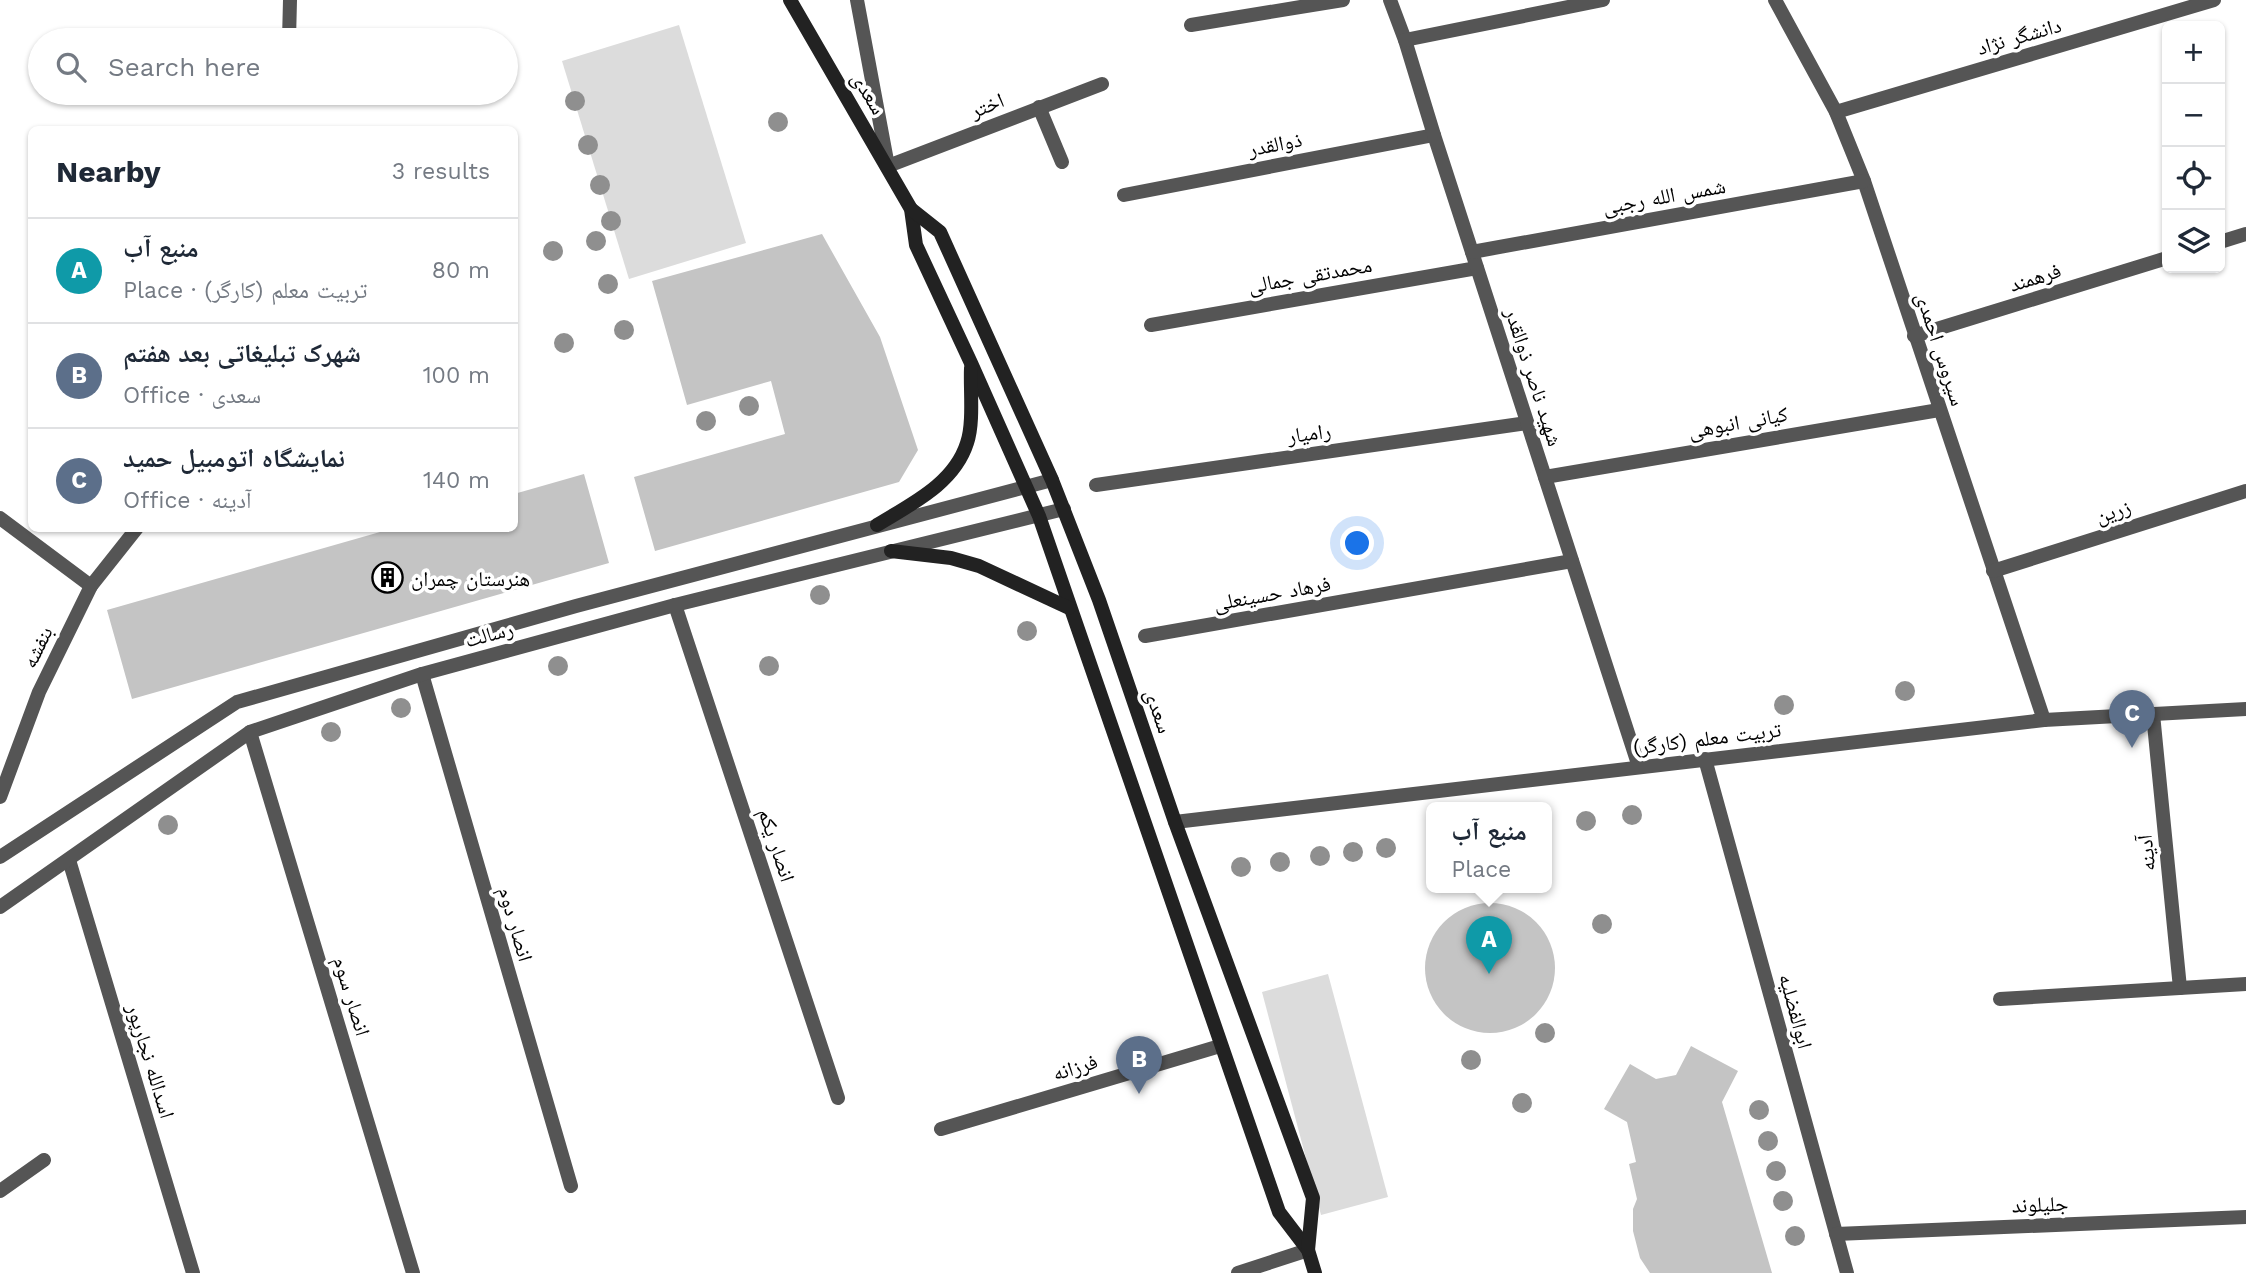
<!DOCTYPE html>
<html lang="en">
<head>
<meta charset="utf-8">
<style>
	body { margin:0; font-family:"Work Sans","Noto Naskh Arabic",sans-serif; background:#f2f2f3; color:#1f2937 }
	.controls { position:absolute; right:21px; top:21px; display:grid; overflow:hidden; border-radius:10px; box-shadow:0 2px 5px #0004 }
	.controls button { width:63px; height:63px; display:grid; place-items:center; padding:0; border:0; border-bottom:2px solid #e0e1e3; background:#fff; color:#1f2937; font:35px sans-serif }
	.you { position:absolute; left:1358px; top:544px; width:24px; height:24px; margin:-18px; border:5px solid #fff; border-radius:50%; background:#1a73e8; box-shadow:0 0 0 10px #1a73e833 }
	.badge { display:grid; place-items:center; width:46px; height:46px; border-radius:50%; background:#ea580c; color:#fff; font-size:23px; font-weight:700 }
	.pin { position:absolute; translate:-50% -58px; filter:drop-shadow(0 2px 4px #0008) }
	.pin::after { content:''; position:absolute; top:37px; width:24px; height:21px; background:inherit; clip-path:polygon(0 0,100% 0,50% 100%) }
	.popup { position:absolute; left:1426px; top:802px; width:126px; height:91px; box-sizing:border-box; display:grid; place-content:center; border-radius:10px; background:#fff; filter:drop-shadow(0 2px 5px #0005); font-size:23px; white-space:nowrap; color:#747a83 }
	.popup b { font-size:26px; color:#1f2937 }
	.popup::after { content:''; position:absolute; left:50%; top:100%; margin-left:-14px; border:14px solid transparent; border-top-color:#fff }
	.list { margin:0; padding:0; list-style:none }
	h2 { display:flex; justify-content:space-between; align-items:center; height:91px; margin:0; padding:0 28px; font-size:30px }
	h2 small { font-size:23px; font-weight:400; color:#747a83 }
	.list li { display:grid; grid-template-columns:46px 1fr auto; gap:21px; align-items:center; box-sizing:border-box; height:105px; padding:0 28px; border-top:2px solid #e0e1e3 }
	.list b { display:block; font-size:26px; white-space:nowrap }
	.list p { margin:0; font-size:23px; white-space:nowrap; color:#747a83 }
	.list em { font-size:23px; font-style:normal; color:#747a83 }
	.icon { flex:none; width:38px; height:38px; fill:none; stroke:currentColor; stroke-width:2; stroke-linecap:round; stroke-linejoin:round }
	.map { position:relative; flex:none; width:2246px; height:1273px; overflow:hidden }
	.search { position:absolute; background:#fff; box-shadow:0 2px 5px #0004; left:28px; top:28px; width:490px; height:77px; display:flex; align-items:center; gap:18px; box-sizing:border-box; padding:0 24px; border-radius:38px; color:#747a83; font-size:26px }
	.panel { position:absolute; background:#fff; box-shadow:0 2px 5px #0004; left:28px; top:126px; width:490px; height:406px; border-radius:10px }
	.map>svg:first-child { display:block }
	.green { fill:#dcdcdc }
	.building { fill:#c4c4c4 }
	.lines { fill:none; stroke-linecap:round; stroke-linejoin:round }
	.service { stroke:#555; stroke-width:14 }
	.minor { stroke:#555; stroke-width:14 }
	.tertiary { stroke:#555; stroke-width:14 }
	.secondary { stroke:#222; stroke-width:14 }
	.tree { fill:#8f8f8f }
	.labels { text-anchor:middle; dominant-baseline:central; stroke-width:7; stroke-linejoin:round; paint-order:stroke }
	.street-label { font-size:21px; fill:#000; stroke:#fff }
	.poi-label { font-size:21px; fill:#000; stroke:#fff; text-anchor:start }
</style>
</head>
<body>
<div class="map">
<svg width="2246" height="1273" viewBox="0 0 2246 1273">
	<rect width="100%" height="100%" fill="#fff"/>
	<g class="green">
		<path d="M679,25L746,243L629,279L562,61Z"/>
		<path d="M1328,974L1388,1197L1321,1215L1262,992Z"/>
	</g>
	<g class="building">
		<path d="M822,234L880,337L918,450L899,482L655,551L634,477L785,434L771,381L687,405L652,281Z"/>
		<path d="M584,474L609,563L132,699L107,610L394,528H514V494Z"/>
		<circle cx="1490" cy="968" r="65"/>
		<path d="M1691,1046L1738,1071L1722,1102L1772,1273H1650L1640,1258L1633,1231V1209L1637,1199L1629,1164L1636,1162L1627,1122L1604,1109L1630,1064L1656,1079L1676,1075Z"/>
	</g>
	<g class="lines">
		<g class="service">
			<path d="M1039,107L1062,162"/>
			<path d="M1124,195L1434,135"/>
			<path d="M1151,325L1477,268"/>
			<path d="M1096,485L1527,423"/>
			<path d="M1145,636L1572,561"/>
			<path d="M422,674L571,1186"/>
			<path d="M941,1129L1220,1046"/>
		</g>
		<g class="minor">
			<path d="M857,0L888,166L1102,84"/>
			<path d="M1390,0L1405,40L1434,135L1639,767"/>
			<path d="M1775,0L1836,112L1864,181L2044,720"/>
			<path d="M1191,25L1343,0"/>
			<path d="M289,40L290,0"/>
			<path d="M1405,40L1603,0"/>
			<path d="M1836,112L2214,0"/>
			<path d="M2220,242L2246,234"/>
			<path d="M1472,252L1864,181"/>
			<path d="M1914,336L2167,258"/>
			<path d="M1545,477L1939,410"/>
			<path d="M0,518L91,586"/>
			<path d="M1993,571L2246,491"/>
			<path d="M675,605L838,1098"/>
			<path d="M2153,714L2180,988"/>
			<path d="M250,732L413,1273"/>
			<path d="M1705,759L1847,1273"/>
			<path d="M0,797L39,692L91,586L137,528"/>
			<path d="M69,860L193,1273"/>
			<path d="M2000,999L2246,984"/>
			<path d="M0,1191L44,1160"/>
			<path d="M1836,1234L2246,1217"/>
			<path d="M1238,1273L1308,1250"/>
		</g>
		<g class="tertiary">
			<path d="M1175,822L2044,720L2246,709"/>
			<path d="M0,857L237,702L576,606L1052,480"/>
			<path d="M0,907L250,732L422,674L675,605L1064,509"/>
		</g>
		<g class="secondary">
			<path d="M790,0L911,209L916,245L971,363L1039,516L1279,1212L1308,1250L1315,1273"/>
			<path d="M911,209L940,232L1052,480L1099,600L1175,822L1313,1198L1308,1250"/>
			<path d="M877,525C911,504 954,484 967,443C974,423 970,389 971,368"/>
			<path d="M891,551L951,558L979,566L1069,608"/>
		</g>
	</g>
	<g class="tree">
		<circle cx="575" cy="101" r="10"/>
		<circle cx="778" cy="122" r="10"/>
		<circle cx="588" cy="145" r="10"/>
		<circle cx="600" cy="185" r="10"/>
		<circle cx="611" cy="221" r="10"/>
		<circle cx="596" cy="241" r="10"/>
		<circle cx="553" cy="251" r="10"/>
		<circle cx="608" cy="284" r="10"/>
		<circle cx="624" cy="330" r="10"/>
		<circle cx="564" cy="343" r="10"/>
		<circle cx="749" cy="406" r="10"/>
		<circle cx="706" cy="421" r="10"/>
		<circle cx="820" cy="595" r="10"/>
		<circle cx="1027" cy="631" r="10"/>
		<circle cx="558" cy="666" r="10"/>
		<circle cx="769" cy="666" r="10"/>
		<circle cx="1905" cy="691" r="10"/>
		<circle cx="1784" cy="705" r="10"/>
		<circle cx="401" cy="708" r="10"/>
		<circle cx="331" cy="732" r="10"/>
		<circle cx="1632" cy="815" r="10"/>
		<circle cx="1586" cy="821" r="10"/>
		<circle cx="168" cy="825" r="10"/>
		<circle cx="1386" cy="848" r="10"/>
		<circle cx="1353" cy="852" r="10"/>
		<circle cx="1320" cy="856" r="10"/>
		<circle cx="1280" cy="862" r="10"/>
		<circle cx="1241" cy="867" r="10"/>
		<circle cx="1602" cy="924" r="10"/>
		<circle cx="1545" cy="1033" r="10"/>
		<circle cx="1471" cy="1060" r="10"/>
		<circle cx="1522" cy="1103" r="10"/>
		<circle cx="1759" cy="1110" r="10"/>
		<circle cx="1768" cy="1141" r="10"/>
		<circle cx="1776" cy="1171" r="10"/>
		<circle cx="1783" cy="1201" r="10"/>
		<circle cx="1795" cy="1236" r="10"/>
	</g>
	<defs>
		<symbol id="building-ring" viewBox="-11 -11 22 22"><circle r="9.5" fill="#fff" stroke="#000" stroke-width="1.5"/><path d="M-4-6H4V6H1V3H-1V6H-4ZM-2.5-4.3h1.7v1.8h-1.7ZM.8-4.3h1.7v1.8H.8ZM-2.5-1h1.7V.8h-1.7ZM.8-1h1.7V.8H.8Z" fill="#000"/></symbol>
	</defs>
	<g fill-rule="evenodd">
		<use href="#building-ring" x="370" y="560" width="35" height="35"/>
	</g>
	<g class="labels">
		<g class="street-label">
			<text transform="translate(2019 36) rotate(-16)">دانشگر نژاد</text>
			<text transform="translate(869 93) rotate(59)">سعدی</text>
			<text transform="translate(987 105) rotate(-22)">اختر</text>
			<text transform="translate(1275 144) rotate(-11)">ذوالقدر</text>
			<text transform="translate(1664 196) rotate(-10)">شمس الله رجبی</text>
			<text transform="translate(1310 275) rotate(-10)">محمدتقی جمالی</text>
			<text transform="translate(2035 277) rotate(-17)">فرهمند</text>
			<text transform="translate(1941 349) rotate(72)">سیروس احمدی</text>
			<text transform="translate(1534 377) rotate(72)">شهید ناصر ذوالقدر</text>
			<text transform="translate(1738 422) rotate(-10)">کیانی انبوهی</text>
			<text transform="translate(1309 433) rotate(-8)">رامیار</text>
			<text transform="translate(2113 511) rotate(-18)">زرین</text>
			<text transform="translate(1272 593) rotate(-10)">فرهاد حسینعلی</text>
			<text transform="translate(489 634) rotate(-15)">رسالت</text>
			<text transform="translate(37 647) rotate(-64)">بنفشه</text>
			<text transform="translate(1159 711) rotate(71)">سعدی</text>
			<text transform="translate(1707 738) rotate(-7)">تربیت معلم (کارگر)</text>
			<text transform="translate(777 845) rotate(72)">انصار یکم</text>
			<text transform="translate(2146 853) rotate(-96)">آدینه</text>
			<text transform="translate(516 924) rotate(74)">انصار دوم</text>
			<text transform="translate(352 996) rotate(73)">انصار سوم</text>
			<text transform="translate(1796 1011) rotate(75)">ابوالفضلیه</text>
			<text transform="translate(151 1061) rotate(73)">اسدالله نجارپور</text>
			<text transform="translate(1075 1067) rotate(-17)">فرزانه</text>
			<text transform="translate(2040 1204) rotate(-2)">جلیلوند</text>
		</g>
		<g class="poi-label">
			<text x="411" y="578">هنرستان چمران</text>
		</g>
	</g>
</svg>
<div class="controls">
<button>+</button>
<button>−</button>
<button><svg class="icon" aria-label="locate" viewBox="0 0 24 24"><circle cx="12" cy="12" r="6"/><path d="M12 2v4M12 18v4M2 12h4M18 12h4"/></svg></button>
<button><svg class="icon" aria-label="layers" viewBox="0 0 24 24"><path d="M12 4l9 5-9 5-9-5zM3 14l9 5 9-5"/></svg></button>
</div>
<div class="you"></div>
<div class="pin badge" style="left:1489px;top:974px;background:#0f9aa8">A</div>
<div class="popup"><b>منبع آب</b>Place</div>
<div class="pin badge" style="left:1139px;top:1094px;background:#5c6f8a">B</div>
<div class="pin badge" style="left:2132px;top:748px;background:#5c6f8a">C</div>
<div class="search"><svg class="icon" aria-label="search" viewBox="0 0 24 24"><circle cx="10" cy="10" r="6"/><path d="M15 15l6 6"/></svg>Search here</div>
<section class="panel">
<h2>Nearby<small>3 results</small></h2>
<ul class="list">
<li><span class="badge" style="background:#0f9aa8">A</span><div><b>منبع آب</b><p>Place · تربیت معلم (کارگر)</p></div><em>80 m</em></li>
<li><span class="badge" style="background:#5c6f8a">B</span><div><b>شهرک تبلیغاتی بعد هفتم</b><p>Office · سعدی</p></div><em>100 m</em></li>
<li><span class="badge" style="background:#5c6f8a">C</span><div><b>نمایشگاه اتومبیل حمید</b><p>Office · آدینه</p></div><em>140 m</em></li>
</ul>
</section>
</div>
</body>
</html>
